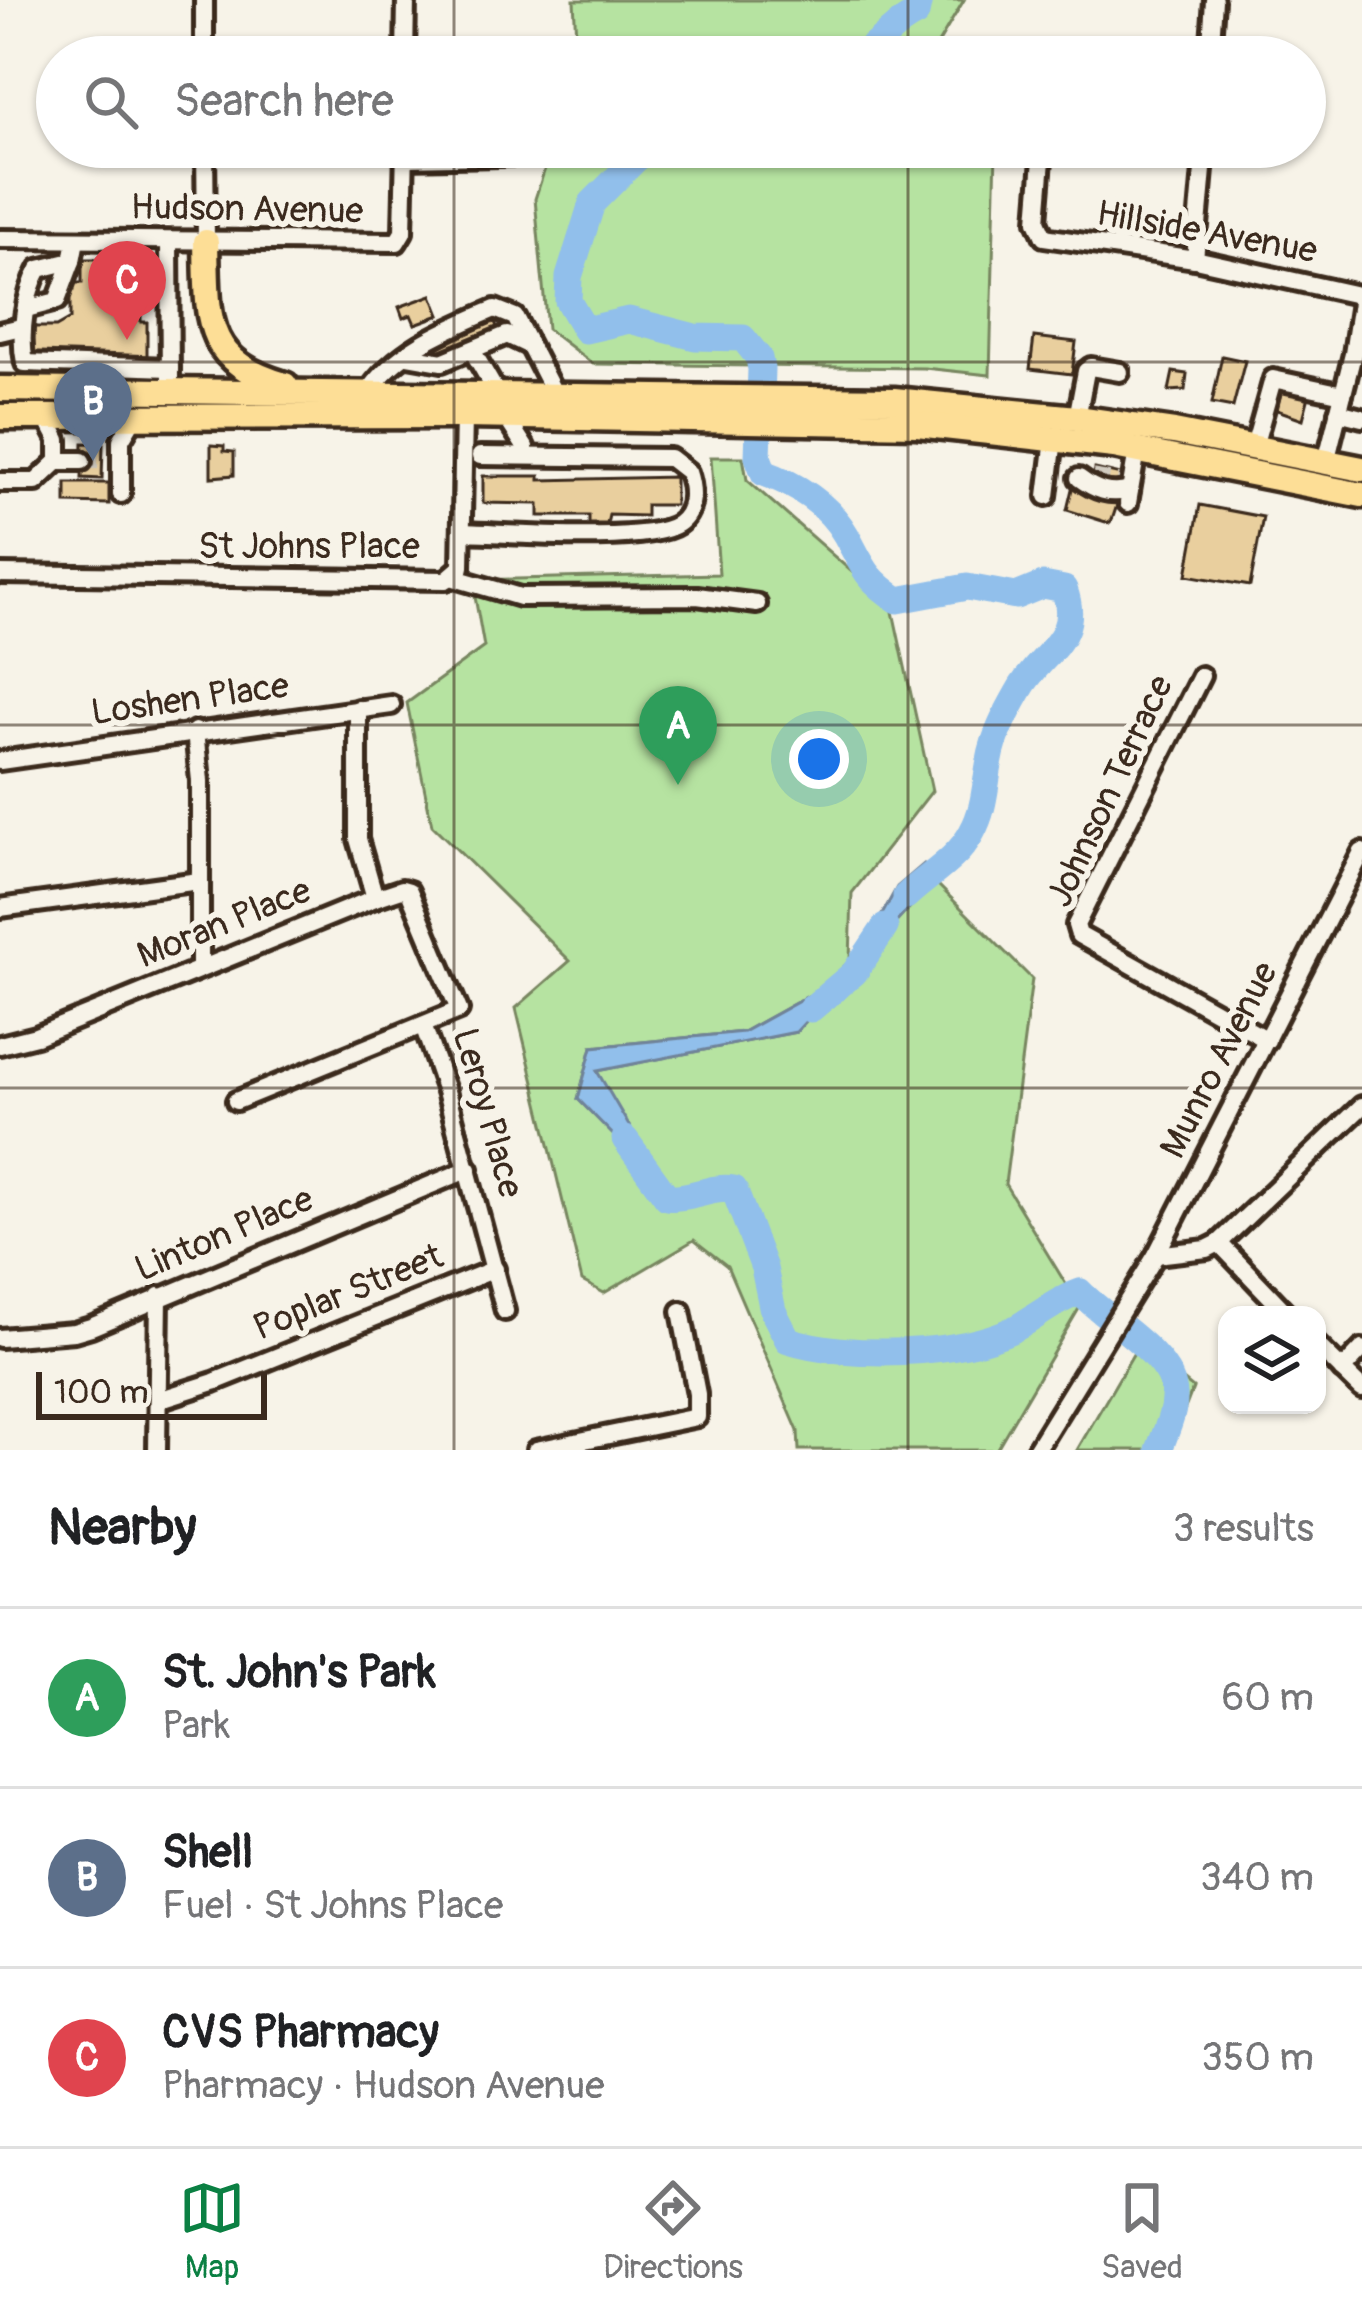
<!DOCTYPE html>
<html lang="en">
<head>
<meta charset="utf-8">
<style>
	body { margin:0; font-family:Pangolin,sans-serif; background:#f6f6f6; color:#202124 }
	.controls { position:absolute; right:36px; bottom:36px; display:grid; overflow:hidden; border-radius:24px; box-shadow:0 3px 9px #0004 }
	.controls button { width:108px; height:108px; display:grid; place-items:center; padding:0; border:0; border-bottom:3px solid #e0e0e0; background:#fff; color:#202124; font:60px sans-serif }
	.scale { position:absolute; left:36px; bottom:30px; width:231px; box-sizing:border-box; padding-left:12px; border:6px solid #3b2a1e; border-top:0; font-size:33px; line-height:42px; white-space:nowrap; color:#3b2a1e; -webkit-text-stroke:9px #f7f3e8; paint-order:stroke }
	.you { position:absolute; left:819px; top:759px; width:42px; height:42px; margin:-30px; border:9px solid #fff; border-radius:50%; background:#1a73e8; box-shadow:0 0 0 18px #1a73e833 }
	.badge { display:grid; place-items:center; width:78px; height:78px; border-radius:50%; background:#0b8043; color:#fff; font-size:39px; font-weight:700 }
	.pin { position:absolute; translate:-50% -99px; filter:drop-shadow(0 3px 6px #0008) }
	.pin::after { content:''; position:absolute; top:63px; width:42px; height:36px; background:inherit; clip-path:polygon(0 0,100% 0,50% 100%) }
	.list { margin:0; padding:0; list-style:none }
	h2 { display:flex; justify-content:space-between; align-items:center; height:156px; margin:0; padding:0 48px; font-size:51px }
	h2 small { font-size:39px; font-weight:400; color:#757577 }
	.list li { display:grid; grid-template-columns:78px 1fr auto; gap:36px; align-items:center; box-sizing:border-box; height:180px; padding:0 48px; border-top:3px solid #e0e0e0 }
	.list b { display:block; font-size:45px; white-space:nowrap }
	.list p { margin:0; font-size:39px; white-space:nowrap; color:#757577 }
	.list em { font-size:39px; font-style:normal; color:#757577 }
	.icon { flex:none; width:66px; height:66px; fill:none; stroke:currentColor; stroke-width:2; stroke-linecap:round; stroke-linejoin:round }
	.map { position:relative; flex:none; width:1362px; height:1450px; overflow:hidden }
	.search { position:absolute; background:#fff; box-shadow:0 3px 9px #0004; left:36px; right:36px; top:36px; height:132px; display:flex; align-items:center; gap:30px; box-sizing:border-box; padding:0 42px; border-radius:66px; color:#757577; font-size:45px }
	.sheet { height:696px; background:#fff }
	nav { display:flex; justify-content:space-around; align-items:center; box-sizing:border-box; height:168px; border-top:3px solid #e0e0e0; background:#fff; font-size:33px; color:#757577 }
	nav a { display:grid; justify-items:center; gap:6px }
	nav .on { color:#0b8043 }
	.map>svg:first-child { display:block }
	.green { fill:#b6e3a1; stroke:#788660; stroke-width:3 }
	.water { fill:#91bfeb; stroke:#6f8399; stroke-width:3 }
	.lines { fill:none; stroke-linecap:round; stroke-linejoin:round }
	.river { stroke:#91bfeb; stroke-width:27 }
	.building { fill:#e9cf9e; stroke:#3b2a1e; stroke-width:3 }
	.minor-tunnel { stroke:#d1cbc0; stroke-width:16; stroke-dasharray:16 8; stroke-linecap:butt }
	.minor-casing { stroke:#3b2a1e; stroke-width:26 }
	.highway-casing { stroke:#3b2a1e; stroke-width:33 }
	.minor { stroke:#f7f3e8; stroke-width:16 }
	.highway { stroke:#fdde96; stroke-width:24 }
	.grid { fill:none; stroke:#3b2a1e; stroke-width:3; stroke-opacity:0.55 }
	.labels { text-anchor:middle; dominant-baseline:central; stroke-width:12; stroke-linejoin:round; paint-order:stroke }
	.street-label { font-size:36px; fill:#3b2a1e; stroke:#f7f3e8 }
</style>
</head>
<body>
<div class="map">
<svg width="1362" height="1450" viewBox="0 0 1362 1450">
	<rect width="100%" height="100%" fill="#f7f3e8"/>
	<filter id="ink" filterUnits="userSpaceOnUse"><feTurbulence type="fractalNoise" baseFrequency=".00833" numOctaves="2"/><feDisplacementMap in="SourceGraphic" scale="24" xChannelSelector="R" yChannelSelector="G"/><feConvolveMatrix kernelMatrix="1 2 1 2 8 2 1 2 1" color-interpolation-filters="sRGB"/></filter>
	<g filter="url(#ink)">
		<g class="green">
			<path d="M574,0H964L930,57H577Z"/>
			<path d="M552,147L996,150L990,375L924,368L593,364L547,329L535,199Z"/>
			<path d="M711,457H743L747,480L892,607L932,791L852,893L850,961L819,990L743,1032L592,1047L578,1099L662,1184L596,1071L796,1032L934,881L1032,979L1005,1184L1067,1286L1084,1300L996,1450H799L798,1431L727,1266L694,1240L604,1293L582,1281L516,1008L570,961L432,825L407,703L484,647L472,580L719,574Z"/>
			<path d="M1139,1344L1193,1388L1169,1450H1077Z"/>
		</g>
		<path class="water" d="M924,864L934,871V881L796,1032L597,1071L666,1189L578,1099L592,1047L743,1032L819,990L865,946L897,887Z"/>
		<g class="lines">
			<g class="river">
				<path d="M857,57C880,45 892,25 916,14L919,0"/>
				<path d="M648,147L592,203L569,277L568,301L585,330L629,320L695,337L743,338L759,358L761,369L758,457L764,473C796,484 829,505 846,535C864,568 865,578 898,600L967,587L1016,596L1043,585L1064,589C1083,640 1040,652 1019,691C1007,712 994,736 990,760C985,784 985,809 972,832C957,860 928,875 906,896"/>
				<path d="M811,1009L854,973L885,927"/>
				<path d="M625,1139L667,1197C690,1200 710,1185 734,1189L764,1268L773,1311L788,1340C847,1359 959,1356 1016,1328C1038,1316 1056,1300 1080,1292C1105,1319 1173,1355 1174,1395C1175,1413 1165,1433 1159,1450"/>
			</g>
		</g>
		<g class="building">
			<path d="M82,259H141V322H147V360H29V327H56L70,319V290H74V283H82Z"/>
			<path d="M432,295L440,315L415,324L411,315L403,318L399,307Z"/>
			<path d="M492,315L500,334L442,359L434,339Z"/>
			<path d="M1034,337L1076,342L1072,374L1030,369Z"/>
			<path d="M1222,356L1245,361L1233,407L1212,403Z"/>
			<path d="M1173,372L1187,374L1185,390L1169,391Z"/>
			<path d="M1291,385L1300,388L1299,393L1309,396L1303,419L1277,410L1282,389L1290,391Z"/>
			<path d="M83,443L103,444L102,479L82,478Z"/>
			<path d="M211,445L224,446V451L234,452V475L211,477Z"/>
			<path d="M1095,469L1121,475L1117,491L1092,486Z"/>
			<path d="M483,476H540V480L675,477V505H646V516L609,515L607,524H589V516H539V504L483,503Z"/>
			<path d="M66,483H109V504L66,503Z"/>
			<path d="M1073,485L1119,499L1112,520L1109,523L1067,510Z"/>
			<path d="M1200,505L1263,517L1250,586L1187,575Z"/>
		</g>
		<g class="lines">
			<g class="minor-tunnel">
				<path d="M82,461H103"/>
				<path d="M1093,477L1119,482"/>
			</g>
			<defs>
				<g id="minor">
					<path d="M204,0V57"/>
					<path d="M405,57L406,0"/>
					<path d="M1051,57V52"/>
					<path d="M1210,57L1214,0"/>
					<path d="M205,147L206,242"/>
					<path d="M1043,147L1037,221L1044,237L1195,259L1362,296"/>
					<path d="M405,158L541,155"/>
					<path d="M0,239L397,242L403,232L405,147"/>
					<path d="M76,240L72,261L39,269C25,294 19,334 25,363L170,368"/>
					<path d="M169,242L170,379"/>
					<path d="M1195,259L1205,147"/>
					<path d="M30,308L57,301L72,261"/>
					<path d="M0,332L21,327"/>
					<path d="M472,350L498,395"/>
					<path d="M408,356L442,362L507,335L528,345"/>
					<path d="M367,394C397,349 446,330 495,309L515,317L555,395"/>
					<path d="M1338,412L1362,418"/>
					<path d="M505,416L525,447V456"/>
					<path d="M46,417L58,440V461"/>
					<path d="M1077,418L1086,371L1091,367L1120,372"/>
					<path d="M1254,447L1273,379L1343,394"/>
					<path d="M1326,462L1353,354L1362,296"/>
					<path d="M1079,478C1095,490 1110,496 1130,490"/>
					<path d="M0,482H36L58,461H82"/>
					<path d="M121,494V440L134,418"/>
					<path d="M1047,496L1054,439"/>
					<path d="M1128,503L1137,450"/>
					<path d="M462,532C505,533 647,545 678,524C695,512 694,490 688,472L670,458L480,456"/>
					<path d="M0,574L446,580L461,567L464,416"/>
					<path d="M451,577L520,597L697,596L757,604"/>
					<path d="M1201,676L1076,925L1079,935L1267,1040"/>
					<path d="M358,709V839L375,898"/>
					<path d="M195,731L200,781V968"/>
					<path d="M0,761L391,705"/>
					<path d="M0,908L199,881"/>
					<path d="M423,1025L446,1091L505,1311"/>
					<path d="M0,1045L36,1036L375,898L402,889L409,891L459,1010L236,1101"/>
					<path d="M1219,1243L1288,1315"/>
					<path d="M1156,1255L1207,1249L1219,1243L1362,1106"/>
					<path d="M0,1338L74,1332L91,1327L469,1169"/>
					<path d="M1317,1345L1362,1389"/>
					<path d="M1342,1370L1362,1349"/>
					<path d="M158,1400L214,1382L495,1269"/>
					<path d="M157,1450L159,1296"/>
					<path d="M536,1450L697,1417V1394L681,1311"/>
					<path d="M1036,1450L1156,1255L1362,852"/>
				</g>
				<g id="highway">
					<path d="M206,242C208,317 201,361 285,385"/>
					<path d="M0,389L894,400L1077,418L1174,432L1362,469"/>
					<path d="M0,417L464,416L917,424L1114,446L1362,495"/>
				</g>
			</defs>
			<use href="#minor" class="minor-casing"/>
			<use href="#highway" class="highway-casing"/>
			<use href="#minor" class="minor"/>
			<use href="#highway" class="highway"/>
		</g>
	</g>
	<path class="grid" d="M454,0V57M908,0V57M454,147V1450M908,147V1450M0,362H1362M0,725H1362M0,1088H1362"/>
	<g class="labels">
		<g class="street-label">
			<text transform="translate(247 209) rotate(1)">Hudson Avenue</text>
			<text transform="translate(1207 232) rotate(10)">Hillside Avenue</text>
			<text x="309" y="546">St Johns Place</text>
			<text transform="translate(190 699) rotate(-8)">Loshen Place</text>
			<text transform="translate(1110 791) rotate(-65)">Johnson Terrace</text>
			<text transform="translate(224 923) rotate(-22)">Moran Place</text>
			<text transform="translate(1219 1060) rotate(-63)">Munro Avenue</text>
			<text transform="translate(488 1113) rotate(74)">Leroy Place</text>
			<text transform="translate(224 1234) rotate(-23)">Linton Place</text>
			<text transform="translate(348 1292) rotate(-22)">Poplar Street</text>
		</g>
	</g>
</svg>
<div class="controls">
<button><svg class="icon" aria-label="layers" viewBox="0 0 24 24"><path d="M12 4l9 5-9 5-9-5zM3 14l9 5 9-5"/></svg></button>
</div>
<div class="scale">100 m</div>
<div class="you"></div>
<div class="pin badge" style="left:678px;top:785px;background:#2e9e5b">A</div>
<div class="pin badge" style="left:93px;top:461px;background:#5c6f8a">B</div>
<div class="pin badge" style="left:127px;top:340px;background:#e0444e">C</div>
<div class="search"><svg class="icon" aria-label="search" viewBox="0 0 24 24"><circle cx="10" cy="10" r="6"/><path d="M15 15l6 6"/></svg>Search here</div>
</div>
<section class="sheet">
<h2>Nearby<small>3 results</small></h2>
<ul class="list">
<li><span class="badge" style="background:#2e9e5b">A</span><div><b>St. John's Park</b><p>Park</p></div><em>60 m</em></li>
<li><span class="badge" style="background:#5c6f8a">B</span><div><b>Shell</b><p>Fuel · St Johns Place</p></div><em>340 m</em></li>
<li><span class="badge" style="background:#e0444e">C</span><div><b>CVS Pharmacy</b><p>Pharmacy · Hudson Avenue</p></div><em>350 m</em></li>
</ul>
</section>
<nav>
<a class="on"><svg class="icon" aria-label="map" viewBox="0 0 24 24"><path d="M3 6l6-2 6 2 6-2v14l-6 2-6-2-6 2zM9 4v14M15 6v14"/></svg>Map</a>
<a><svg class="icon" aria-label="directions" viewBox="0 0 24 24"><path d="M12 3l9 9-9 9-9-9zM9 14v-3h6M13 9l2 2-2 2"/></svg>Directions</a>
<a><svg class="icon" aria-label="saved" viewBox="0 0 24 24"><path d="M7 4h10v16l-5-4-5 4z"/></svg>Saved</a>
</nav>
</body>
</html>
